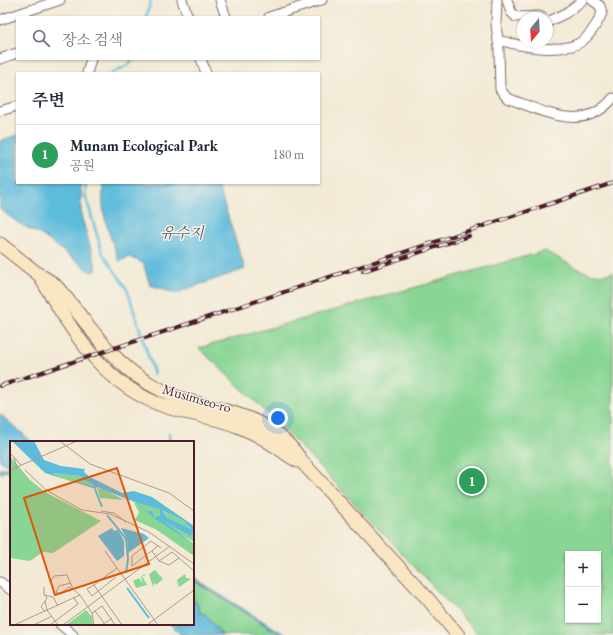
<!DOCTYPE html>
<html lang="ko">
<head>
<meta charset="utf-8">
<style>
	body { margin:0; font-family:"EB Garamond","Noto Serif KR",serif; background:#f6f6f7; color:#1f2937 }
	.controls { position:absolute; right:12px; bottom:12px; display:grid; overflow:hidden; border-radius:0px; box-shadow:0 1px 3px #0004 }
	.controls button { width:36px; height:36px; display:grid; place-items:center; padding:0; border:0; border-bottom:1px solid #e0e1e3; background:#fff; color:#1f2937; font:20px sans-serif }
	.compass { position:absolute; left:517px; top:12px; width:36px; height:36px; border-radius:50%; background:#fff; box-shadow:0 1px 3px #0004; rotate:198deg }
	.you { position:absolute; left:278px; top:418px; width:14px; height:14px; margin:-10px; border:3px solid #fff; border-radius:50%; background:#1a73e8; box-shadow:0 0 0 6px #1a73e833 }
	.badge { display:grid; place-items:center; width:26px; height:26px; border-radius:50%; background:#0b8043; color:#fff; font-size:13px; font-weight:700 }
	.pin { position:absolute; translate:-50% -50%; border:2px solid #fff; box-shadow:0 1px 4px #0006 }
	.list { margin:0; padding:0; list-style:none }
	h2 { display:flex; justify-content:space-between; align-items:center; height:52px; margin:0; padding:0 16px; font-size:17px }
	h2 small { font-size:13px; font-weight:400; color:#747a83 }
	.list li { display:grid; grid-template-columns:26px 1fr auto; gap:12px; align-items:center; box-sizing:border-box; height:60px; padding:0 16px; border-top:1px solid #e0e1e3 }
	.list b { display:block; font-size:15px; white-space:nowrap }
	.list p { margin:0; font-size:13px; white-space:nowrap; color:#747a83 }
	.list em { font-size:13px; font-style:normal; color:#747a83 }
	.icon { flex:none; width:22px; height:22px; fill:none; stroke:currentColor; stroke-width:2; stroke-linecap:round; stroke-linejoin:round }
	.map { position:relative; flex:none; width:613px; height:635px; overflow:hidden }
	.search { position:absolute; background:#fff; box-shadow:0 1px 3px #0004; left:16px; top:16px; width:304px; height:44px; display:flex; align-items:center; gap:10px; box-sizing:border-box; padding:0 14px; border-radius:0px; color:#747a83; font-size:15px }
	.panel { position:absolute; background:#fff; box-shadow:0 1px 3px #0004; left:16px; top:72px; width:304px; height:112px; border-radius:0px }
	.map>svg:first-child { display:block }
	.green { fill:#88d594; stroke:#697a60; fill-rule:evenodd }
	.water { fill:#5dbbdb; stroke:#546d83 }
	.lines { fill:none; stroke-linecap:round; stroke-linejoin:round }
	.stream { stroke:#5dbbdb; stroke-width:2.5 }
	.street-casing { stroke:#856666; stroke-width:11 }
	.secondary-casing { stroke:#856666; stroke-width:15 }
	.street { stroke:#fff; stroke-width:9 }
	.secondary { stroke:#f9e7c3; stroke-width:13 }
	.rail-casing { stroke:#4a1f2b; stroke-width:4 }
	.rail { stroke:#f7f3e8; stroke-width:2.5; stroke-dasharray:8; stroke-linecap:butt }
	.labels { text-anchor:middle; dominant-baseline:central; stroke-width:3; stroke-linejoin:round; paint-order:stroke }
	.street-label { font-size:14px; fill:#4a1f2b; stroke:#f7f3e8 }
	.water-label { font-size:15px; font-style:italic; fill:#515669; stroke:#f7f3e8 }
	.inset-river { fill:none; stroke:#5dbbdb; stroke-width:2 }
	.inset-road { fill:none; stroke:#af9991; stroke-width:1 }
	.view { fill:#e0560e; fill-opacity:0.15; stroke:#e0560e; stroke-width:2 }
	.inset-edge { fill:none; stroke:#4a1f2b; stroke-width:2 }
</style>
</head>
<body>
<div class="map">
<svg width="613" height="635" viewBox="0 0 613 635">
	<rect width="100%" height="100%" fill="#f7f3e8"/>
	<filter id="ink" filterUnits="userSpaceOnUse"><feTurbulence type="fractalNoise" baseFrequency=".025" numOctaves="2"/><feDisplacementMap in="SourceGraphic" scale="8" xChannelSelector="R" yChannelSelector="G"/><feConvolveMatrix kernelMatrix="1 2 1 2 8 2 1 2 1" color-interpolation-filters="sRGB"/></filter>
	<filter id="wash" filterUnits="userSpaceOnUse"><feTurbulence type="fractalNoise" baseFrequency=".012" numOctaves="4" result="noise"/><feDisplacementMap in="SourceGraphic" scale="16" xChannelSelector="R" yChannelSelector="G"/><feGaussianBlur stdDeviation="0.9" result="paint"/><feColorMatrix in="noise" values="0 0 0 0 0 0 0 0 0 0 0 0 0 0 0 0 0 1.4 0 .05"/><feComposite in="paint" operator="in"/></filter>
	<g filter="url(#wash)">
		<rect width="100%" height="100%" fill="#f2ead5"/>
		<g class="green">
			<path d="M545,251C564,260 591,282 613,272V635H479L282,427L199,348ZM568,554H598V620H568Z"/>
			<path d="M193,580L281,635H222L206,615L199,612L198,605L193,599Z"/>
		</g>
		<g class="water">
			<path d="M17,135V183H81V215L97,270L91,272L43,236L18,223L0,209V141Z"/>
			<path d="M104,183H217L245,269L175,293L150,285L143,263L130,257L119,261C111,237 98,209 104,183Z"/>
			<path d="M0,414L32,442H11V470L0,473V469L9,467L0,460Z"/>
			<path d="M193,576L199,582L286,635H281L193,580Z"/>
			<path d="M193,599L198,605L199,612L206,615L222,635H181L170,624H193Z"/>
		</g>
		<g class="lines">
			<g class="stream">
				<path d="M146,17L151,0"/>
				<path d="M112,73L130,64L131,59"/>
				<path d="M86,183L85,194L102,252L127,289L154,374"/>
				<path d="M169,433L170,442"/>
			</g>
		</g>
	</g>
	<g filter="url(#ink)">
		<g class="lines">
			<defs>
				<g id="street">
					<path d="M182,0L188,17"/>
					<path d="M220,0L226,17"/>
					<path d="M497,0L496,24L499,49L500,89L507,98C542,110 583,135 613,98"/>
					<path d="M507,0L511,12L516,17L539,16L543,18"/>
					<path d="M269,17L322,0"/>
					<path d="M0,20L60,0"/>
					<path d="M547,20L550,21L566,13L583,0"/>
					<path d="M498,40C521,46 548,52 572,46C586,43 597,25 602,13L600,6L592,0"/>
					<path d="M0,59L17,53"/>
					<path d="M201,59L206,73"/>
					<path d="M87,73L91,59"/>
					<path d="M0,111L17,106"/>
					<path d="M0,582L11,590"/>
					<path d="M60,624L73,635"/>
				</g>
				<g id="secondary">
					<path d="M0,244C13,254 25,264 38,274C44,278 51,281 56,286C85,318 107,358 145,381C159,389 173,397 189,401C236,414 275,419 303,463L428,599L458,635"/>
					<path d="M42,280C74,334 104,386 167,407C191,415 217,417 240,427C252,432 264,438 275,446C283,451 289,457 298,461"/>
				</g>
			</defs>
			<use href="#street" class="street-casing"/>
			<use href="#secondary" class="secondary-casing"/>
			<use href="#street" class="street"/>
			<use href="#secondary" class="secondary"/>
			<defs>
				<g id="rail">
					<path d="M363,271L469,236"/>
					<path d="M0,386L613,183"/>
				</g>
			</defs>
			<use href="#rail" class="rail-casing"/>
			<use href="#rail" class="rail"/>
		</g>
	</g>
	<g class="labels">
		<g class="street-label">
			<text transform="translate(197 398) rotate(16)">Musimseo-ro</text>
		</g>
		<g class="water-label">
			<text x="182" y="232">유수지</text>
		</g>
	</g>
	<g transform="translate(10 441)">
		<rect width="184" height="184" fill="#f2ead5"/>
		<path d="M0,15L20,39L35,51L91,80L43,112L33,111L20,120L0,117ZM42,32L71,35L85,47L51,37ZM87,47L95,49L114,59L90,57ZM133,61L150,68V74L146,77L184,103V115L147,89L125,79L129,71L124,62ZM152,69L174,80L181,88L156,76ZM155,81L184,94V101L167,91ZM145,129L153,138L146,144L144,142L143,146L139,133ZM134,133L136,134L132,135L137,144L140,143L126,147L123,140L129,137L133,143L131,136ZM175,133L176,137L181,138L169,146L166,140L170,145L167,139ZM76,169L82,176L83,184H56Z" fill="#88d594"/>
		<path d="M2,0H24L34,19L51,25L75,28L74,31L80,36L112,52L124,50L142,56L184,85V94L181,93V95L155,81L184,103L144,77L127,62L87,46L86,48L35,32ZM42,32L70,35L85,46L51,37ZM128,62L150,68V74L144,77L142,70H135ZM152,69L174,80L181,88L156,76ZM102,87L104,90L108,89L114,100V115L107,120L88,95ZM111,87L134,93L139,97L118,112L117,98Z" fill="#5dbbdb" fill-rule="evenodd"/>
		<path class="inset-river" d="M85,48L92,66M97,74L116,98L118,118L116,132M117,147L139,177"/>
		<path class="inset-road" d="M50,0L80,23L159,52L184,70M0,12L11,24M4,16L7,28M0,29L67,0M15,29L36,49L72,69L100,73L139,91L184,123M91,70L104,72L116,81M148,105L122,125V115L141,100L151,107M95,110L107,127M142,110L149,120L159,124L169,117M149,120L162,111L184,130M40,142L44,135L57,134L63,148L70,154M61,142L49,145L46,151L50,153L59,146L63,149M84,144L77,148L82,155L106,136M34,146V154L43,156L48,165M35,154L37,157L31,166L35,170M35,160L37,169L48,184M85,170L94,182M82,172L92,165L105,184M4,184L70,154L82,172L84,184M24,184L42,175M40,184L68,163L64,157M53,184L160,105M92,184L102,177M112,184L84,144L107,127L148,184M137,184L184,149"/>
		<path class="view" d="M107,27L139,123L45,154L14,57Z"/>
		<rect width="184" height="184" class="inset-edge"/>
	</g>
</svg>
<div class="controls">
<button>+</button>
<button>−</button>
</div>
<svg class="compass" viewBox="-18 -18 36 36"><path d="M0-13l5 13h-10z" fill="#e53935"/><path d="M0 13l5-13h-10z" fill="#747a83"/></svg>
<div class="you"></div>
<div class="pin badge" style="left:472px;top:481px;background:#2e9e5b">1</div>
<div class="search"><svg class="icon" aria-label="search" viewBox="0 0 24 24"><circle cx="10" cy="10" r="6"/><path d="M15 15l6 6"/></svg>장소 검색</div>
<section class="panel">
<h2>주변<small></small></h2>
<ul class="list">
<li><span class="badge" style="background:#2e9e5b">1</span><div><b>Munam Ecological Park</b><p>공원</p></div><em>180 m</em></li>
</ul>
</section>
</div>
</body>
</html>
